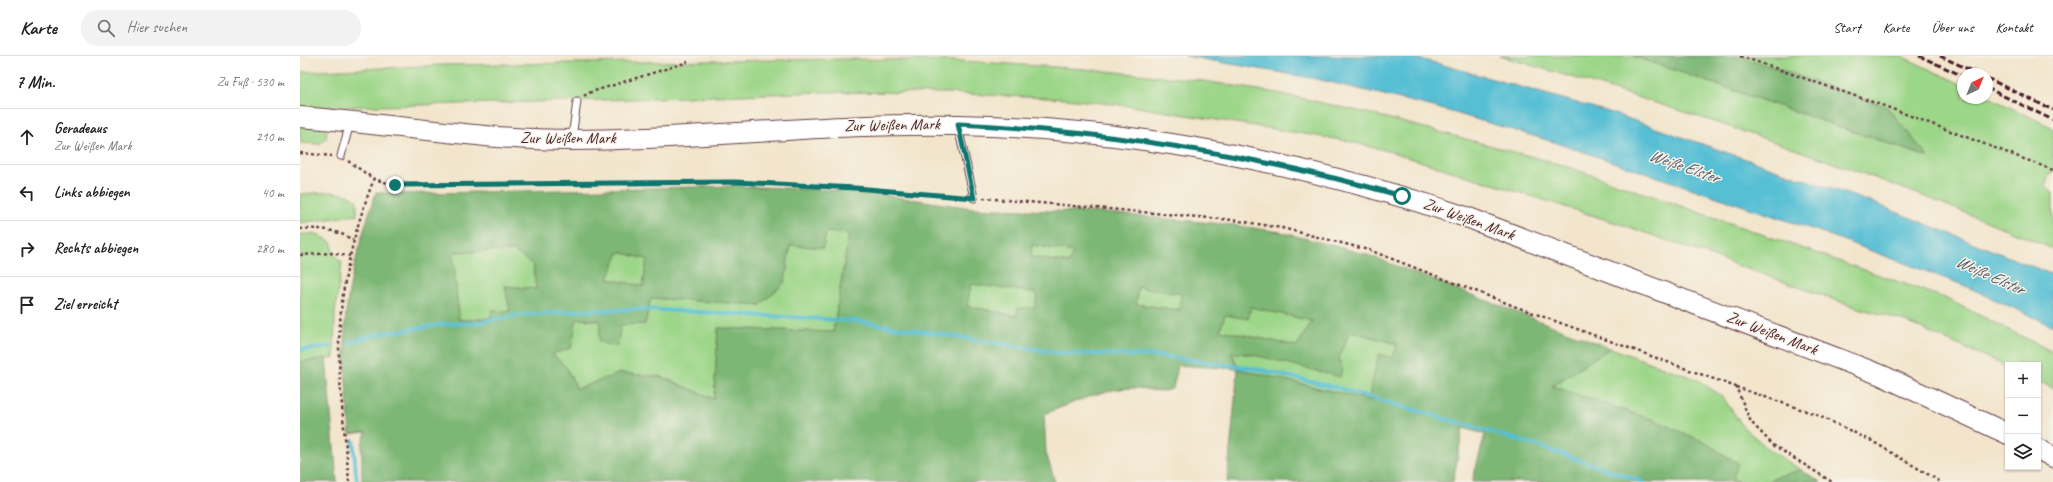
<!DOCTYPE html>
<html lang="de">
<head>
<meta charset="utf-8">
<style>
	body { margin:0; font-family:Caveat,sans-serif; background:#f2f2f2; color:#202124 }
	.controls { position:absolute; right:12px; bottom:12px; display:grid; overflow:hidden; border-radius:0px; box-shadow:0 1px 3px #0004 }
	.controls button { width:36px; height:36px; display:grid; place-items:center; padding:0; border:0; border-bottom:1px solid #e0e0e0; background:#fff; color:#202124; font:20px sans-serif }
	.compass { position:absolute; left:1657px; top:12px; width:36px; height:36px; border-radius:50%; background:#fff; box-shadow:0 1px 3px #0004; rotate:43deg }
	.stop { position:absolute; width:12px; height:12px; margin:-9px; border:3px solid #0f766e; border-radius:50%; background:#fff }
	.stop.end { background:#0f766e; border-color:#fff; box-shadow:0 1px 4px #0008 }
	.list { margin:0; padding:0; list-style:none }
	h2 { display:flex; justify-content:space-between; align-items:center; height:52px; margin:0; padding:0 16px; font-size:17px }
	h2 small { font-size:13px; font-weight:400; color:#757577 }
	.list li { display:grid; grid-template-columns:26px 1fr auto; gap:12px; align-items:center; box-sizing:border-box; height:56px; padding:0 16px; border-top:1px solid #e0e0e0 }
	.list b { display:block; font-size:15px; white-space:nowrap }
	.list p { margin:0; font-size:13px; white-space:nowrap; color:#757577 }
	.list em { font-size:13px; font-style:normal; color:#757577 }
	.icon { flex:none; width:22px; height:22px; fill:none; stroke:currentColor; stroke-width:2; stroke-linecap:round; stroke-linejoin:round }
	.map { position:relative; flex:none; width:1753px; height:426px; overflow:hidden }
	header { display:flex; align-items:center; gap:24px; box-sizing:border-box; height:56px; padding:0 20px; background:#fff; border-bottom:1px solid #e0e0e0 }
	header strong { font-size:19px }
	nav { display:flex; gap:22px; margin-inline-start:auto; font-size:14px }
	.search { width:280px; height:36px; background:#f2f2f2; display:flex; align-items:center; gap:10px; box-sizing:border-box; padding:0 14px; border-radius:22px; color:#757577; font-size:15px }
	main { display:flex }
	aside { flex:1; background:#fff }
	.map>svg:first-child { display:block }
	.green { fill:#9cd688; stroke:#737a5a }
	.forest { fill:#7db774; stroke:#646b50; fill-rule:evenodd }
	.water { fill:#57bfd4; stroke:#506f80 }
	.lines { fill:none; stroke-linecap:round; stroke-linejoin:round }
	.stream { stroke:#57bfd4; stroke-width:4 }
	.lane-casing { stroke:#633d43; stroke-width:9 }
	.secondary-casing { stroke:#633d43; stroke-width:22 }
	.path { stroke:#633d43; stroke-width:2.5; stroke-dasharray:3 3; stroke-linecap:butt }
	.lane { stroke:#fff; stroke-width:7 }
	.secondary { stroke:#fff; stroke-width:20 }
	.rail { stroke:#4a1f2b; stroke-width:3; stroke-dasharray:6 3; stroke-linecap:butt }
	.route { stroke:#0f766e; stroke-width:5 }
	.labels { text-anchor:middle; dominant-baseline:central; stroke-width:3; stroke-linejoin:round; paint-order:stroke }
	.street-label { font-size:16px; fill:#4a1f2b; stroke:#f7f3e8 }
	.water-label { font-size:17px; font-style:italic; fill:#4f5766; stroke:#f7f3e8 }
</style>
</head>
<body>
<header>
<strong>Karte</strong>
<div class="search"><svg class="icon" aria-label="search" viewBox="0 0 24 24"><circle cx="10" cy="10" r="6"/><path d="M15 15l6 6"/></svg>Hier suchen</div>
<nav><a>Start</a><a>Karte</a><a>Über uns</a><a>Kontakt</a></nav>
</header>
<main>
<aside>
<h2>7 Min.<small>Zu Fuß · 530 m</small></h2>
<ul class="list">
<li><svg class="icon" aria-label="ahead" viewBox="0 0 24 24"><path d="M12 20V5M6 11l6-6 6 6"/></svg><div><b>Geradeaus</b><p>Zur Weißen Mark</p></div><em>210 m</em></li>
<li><svg class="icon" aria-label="left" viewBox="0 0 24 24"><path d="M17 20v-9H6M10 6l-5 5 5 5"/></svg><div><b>Links abbiegen</b></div><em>40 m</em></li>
<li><svg class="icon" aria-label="right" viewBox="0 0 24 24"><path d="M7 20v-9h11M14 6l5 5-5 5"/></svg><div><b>Rechts abbiegen</b></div><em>280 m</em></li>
<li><svg class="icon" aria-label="arrive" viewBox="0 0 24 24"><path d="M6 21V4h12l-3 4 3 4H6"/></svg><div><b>Ziel erreicht</b></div></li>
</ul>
</aside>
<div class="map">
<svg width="1753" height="426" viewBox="0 0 1753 426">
	<rect width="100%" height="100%" fill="#f7f3e8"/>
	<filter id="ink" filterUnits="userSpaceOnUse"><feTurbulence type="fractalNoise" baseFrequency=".025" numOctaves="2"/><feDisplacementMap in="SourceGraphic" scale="8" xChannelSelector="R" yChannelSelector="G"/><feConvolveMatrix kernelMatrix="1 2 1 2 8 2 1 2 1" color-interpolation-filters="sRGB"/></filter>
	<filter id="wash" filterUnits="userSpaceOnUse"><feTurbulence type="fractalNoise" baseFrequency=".012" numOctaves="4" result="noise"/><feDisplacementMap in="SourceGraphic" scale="16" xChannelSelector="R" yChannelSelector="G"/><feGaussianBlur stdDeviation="0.9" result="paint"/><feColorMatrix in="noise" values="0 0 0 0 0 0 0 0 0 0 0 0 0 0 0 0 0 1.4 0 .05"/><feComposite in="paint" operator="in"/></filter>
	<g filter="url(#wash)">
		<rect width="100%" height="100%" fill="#f2e5cc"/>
		<g class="green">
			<path d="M1200,0H1333L1627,101L1587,51L1440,0H1601L1663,29V42H1687V40L1753,72V117L1749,119L1745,129L1753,137V193C1574,116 1387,54 1200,0Z"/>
			<path d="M547,3L662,5L785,13L897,24L977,37L1072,58L1263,109L1645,242L1753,296V332L1738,325V309H1708V311L1599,263L1558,252L1326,170L1088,95L1048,85L830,50L766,43L648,37L523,36L277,45L0,52V16L143,9Z"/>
			<path d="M0,69L22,72L27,75L26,82L20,88L0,87Z"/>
			<path d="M30,136L48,139L57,144V159L0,167V138Z"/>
			<path d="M526,176L549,178L533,276L418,272L414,343L362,321L320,317L277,333L266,311L252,298L271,292L276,263C300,264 322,269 345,268L350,242L460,249L485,226L490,189L523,192Z"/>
			<path d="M0,178H18L32,187L33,197L42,207L35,256L34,302L0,306Z"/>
			<path d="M732,189L774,196L769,207L731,201Z"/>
			<path d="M214,195L233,209L236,233L205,230L210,255L192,254L191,262L171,264H159L153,196Z"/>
			<path d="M319,196L347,203L343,230L308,223Z"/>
			<path d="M671,227L738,237L735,252L716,260L667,250Z"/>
			<path d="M838,231L882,238L879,254L836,248Z"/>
			<path d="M951,251L1012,265L997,290L920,274L925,259Z"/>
			<path d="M1050,275L1097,288L1093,302L1079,299L1074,345L938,313L932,296L1042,313L1039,302Z"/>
			<path d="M1310,292L1396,323L1422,340L1444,372L1471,395L1501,414L1472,422L1470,426H1439L1252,330Z"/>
		</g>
		<g class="forest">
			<path d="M1333,0H1440L1587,51L1628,101Z"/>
			<path d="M435,130L554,135L672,152L807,157L933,169L981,176L1068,199L1310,292L1252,330L1354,364L1402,385L1438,407L1433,423L1439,426H1172L1185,378L1163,372L1153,426H927L938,313L878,309L873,332C863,338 849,333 837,332C805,331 774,347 744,358L746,397L755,426H62V388L66,376L50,378C47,338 42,297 46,256C51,215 63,175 76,136L93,138ZM526,176L549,178L533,276L418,272L414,343L362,321L320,317L277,333L266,311L252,298L271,292L277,263L300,264L299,286L317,291L321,269L345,268L351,242L460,249L485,226L490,189L523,192ZM732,190V189L773,196L769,207L731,201ZM214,195L233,209L236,233L205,230L210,255L192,254L191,262L171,264H159L153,196ZM319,196L347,203L343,230L308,223ZM671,228L737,237L735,252H718L716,260L667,250ZM838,231L881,238L879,254L836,248ZM951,251L1012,265V266L997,290L920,274L925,259L948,263ZM1050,275L1097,288L1093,302L1079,298L1070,334L1073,345L938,313L932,297L951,298L1040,321L1042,313L1039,302Z"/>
			<path d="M26,302L37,426H0V306Z"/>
			<path d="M1501,414L1521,426H1470L1472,422Z"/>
		</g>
		<path class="water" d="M885,0H1107L1136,7L1312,57L1576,148L1751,218L1753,219V270L1663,229L1518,175L1254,86L1134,51L1017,23Z"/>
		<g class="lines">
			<g class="stream">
				<path d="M49,287L73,279L145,268L176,267L213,260L279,255L344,253L556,265L759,297L860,300L957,313L1038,332L1163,368L1232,388L1343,426"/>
				<path d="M0,294L30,291"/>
				<path d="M53,384L57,426"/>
			</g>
		</g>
	</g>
	<g filter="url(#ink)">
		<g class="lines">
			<defs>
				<g id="lane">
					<path d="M658,71L674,142"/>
					<path d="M272,82L277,45"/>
					<path d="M41,100L50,67"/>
				</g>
				<g id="secondary">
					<path d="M0,61C91,68 181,84 272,84C401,84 529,66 658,69C832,72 1005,107 1169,162L1581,319L1708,378"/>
					<path d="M1738,393L1753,401"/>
				</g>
			</defs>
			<use href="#lane" class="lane-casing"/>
			<use href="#secondary" class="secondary-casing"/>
			<g class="path">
				<path d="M1440,0L1587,51L1753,114"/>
				<path d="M284,40L288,37L388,6"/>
				<path d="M0,97L32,100"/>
				<path d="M48,105L74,123L95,129L435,126L555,132L664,141"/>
				<path d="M683,142L933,164L982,172L1069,194L1214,250L1436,331L1451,366L1473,389L1532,426"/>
				<path d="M0,173C21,172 35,173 53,184"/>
				<path d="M0,199L33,197L50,200"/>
				<path d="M1436,331L1515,358L1572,385L1641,426"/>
				<path d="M49,426C46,385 40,343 39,301C38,240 52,179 74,123"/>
			</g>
			<use href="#lane" class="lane"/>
			<use href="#secondary" class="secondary"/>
			<g class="rail">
				<path d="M1619,0L1663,20"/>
				<path d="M1640,0L1679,18"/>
				<path d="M1687,22L1753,54"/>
				<path d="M1687,32L1753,64"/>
			</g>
		</g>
	</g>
	<g class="lines" filter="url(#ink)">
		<path class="route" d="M95,129L435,126L555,132L674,142L658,68C809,75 956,99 1102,140"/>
	</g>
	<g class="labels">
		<g class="street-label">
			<text transform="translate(592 69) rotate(-1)">Zur Weißen Mark</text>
			<text x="268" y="82">Zur Weißen Mark</text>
			<text transform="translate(1169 163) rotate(20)">Zur Weißen Mark</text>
			<text transform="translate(1472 277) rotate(21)">Zur Weißen Mark</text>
		</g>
		<g class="water-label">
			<text transform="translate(1384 110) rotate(19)">Weiße Elster</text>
			<text transform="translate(1690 219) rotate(24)">Weiße Elster</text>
		</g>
	</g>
</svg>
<div class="controls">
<button>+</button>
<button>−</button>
<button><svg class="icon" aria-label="layers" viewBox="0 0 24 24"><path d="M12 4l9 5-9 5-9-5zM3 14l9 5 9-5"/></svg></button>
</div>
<svg class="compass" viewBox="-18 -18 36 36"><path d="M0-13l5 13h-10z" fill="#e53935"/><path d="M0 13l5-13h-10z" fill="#757577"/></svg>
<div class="stop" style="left:1102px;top:140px"></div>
<div class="stop end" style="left:95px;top:129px"></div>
</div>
</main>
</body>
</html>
